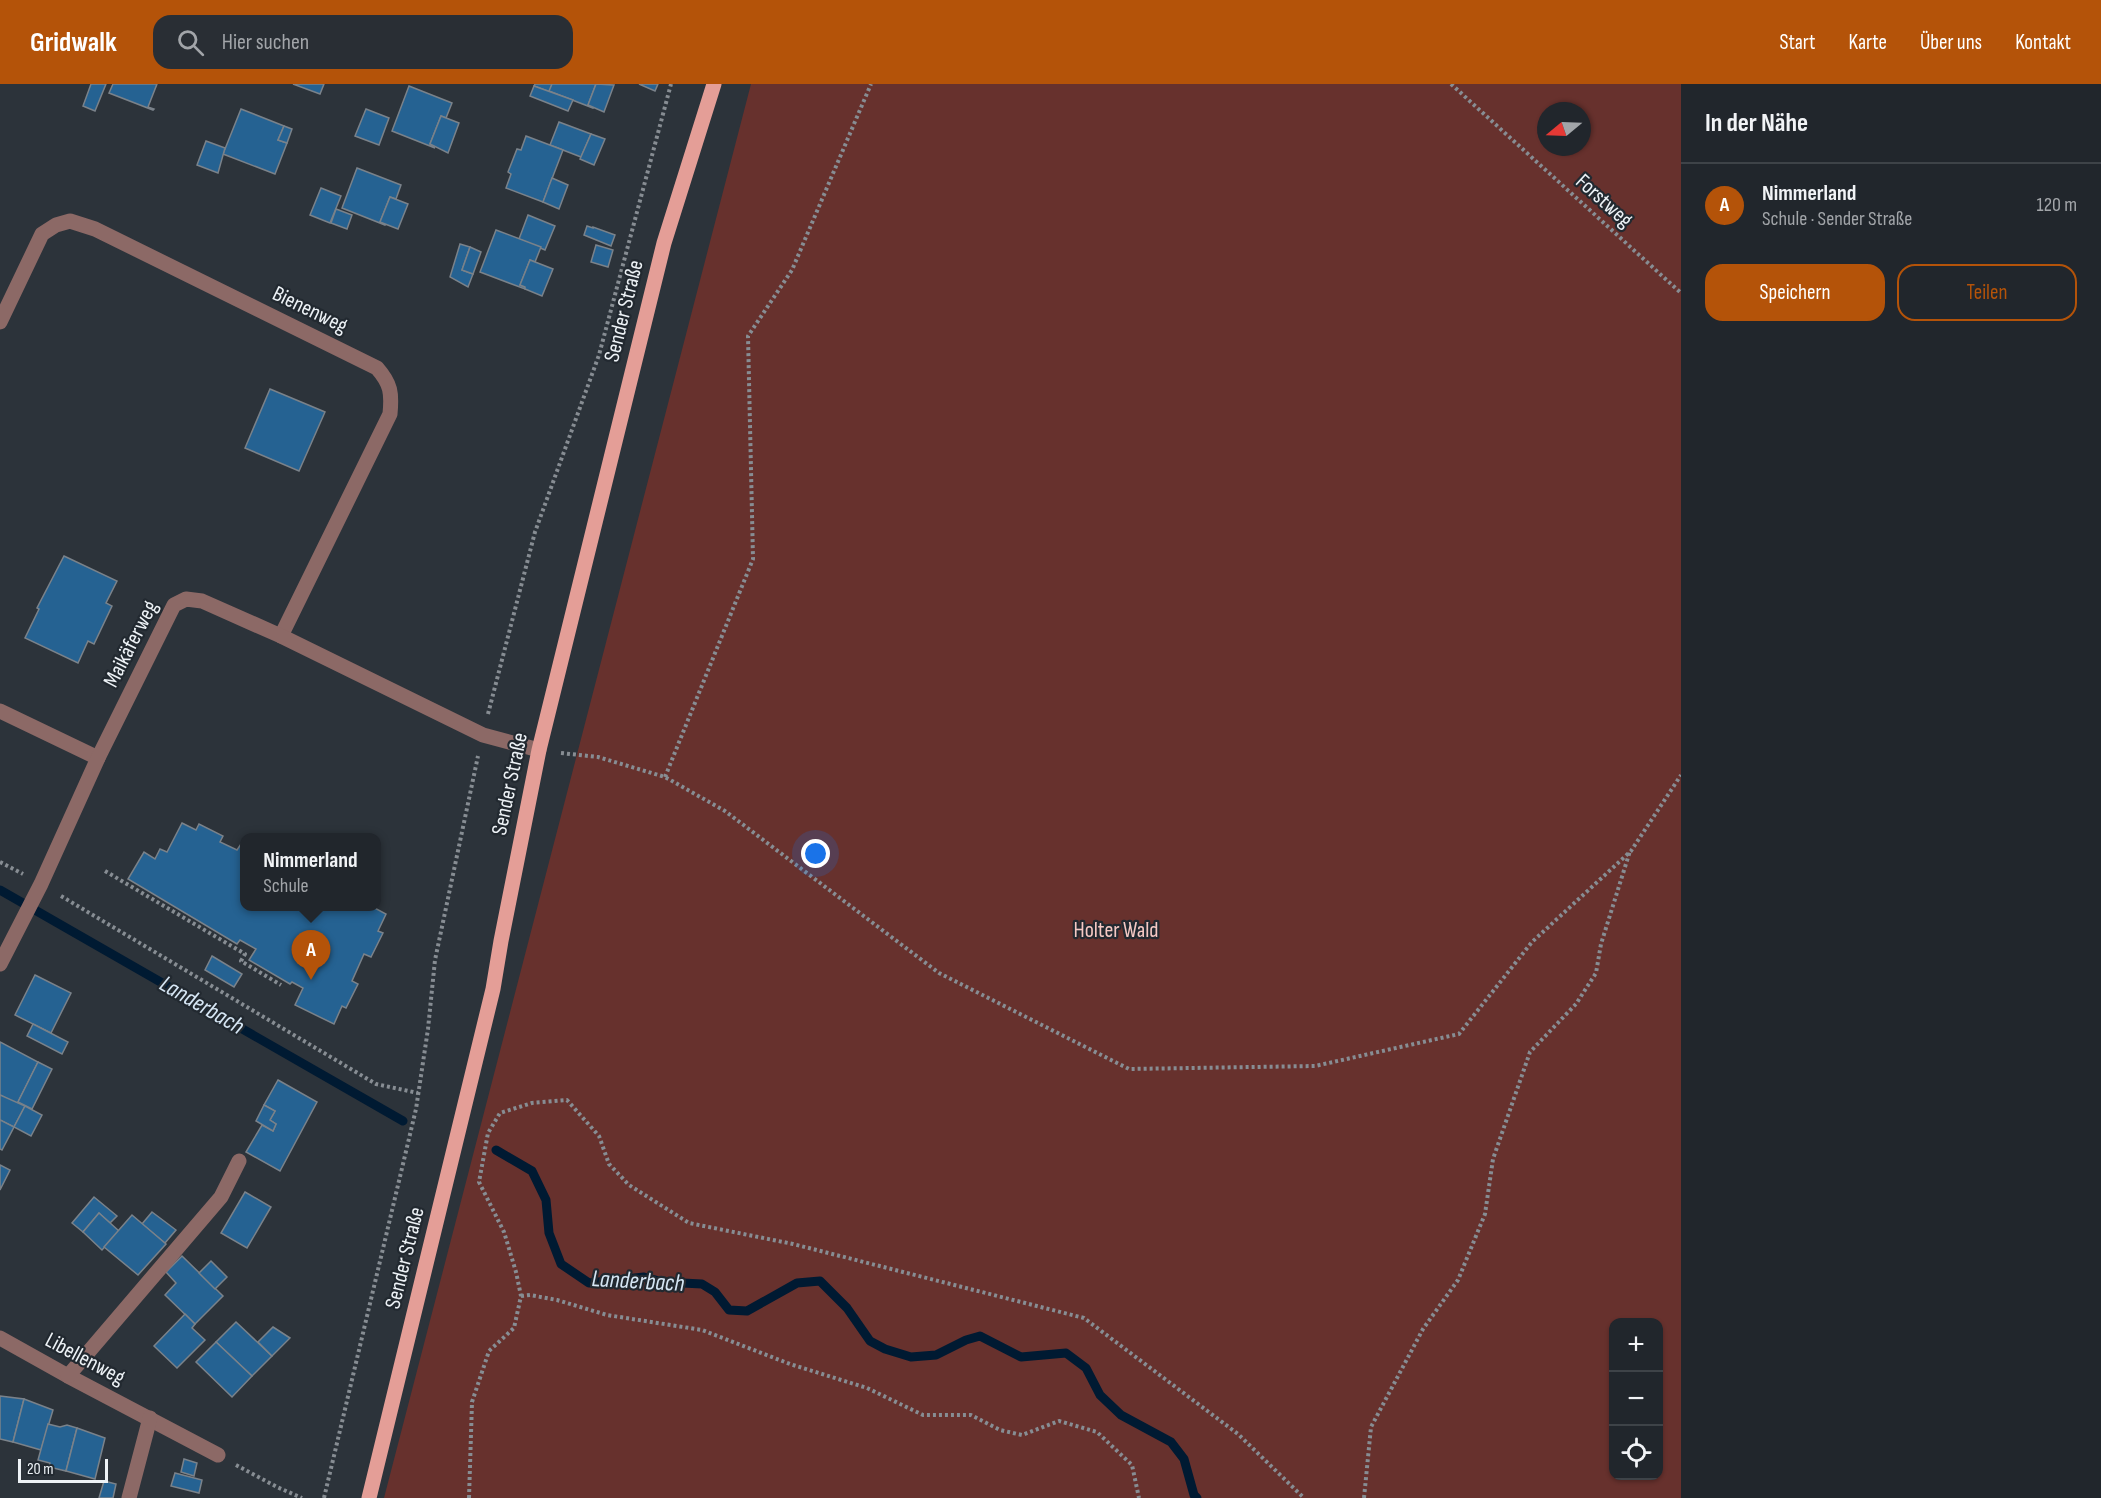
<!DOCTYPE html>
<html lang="de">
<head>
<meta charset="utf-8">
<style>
	body { margin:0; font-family:"Sofia Sans Condensed",sans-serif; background:#292e34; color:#f1f3f6 }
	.controls { position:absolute; right:18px; bottom:18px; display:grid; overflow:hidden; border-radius:12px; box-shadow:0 2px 4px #0004 }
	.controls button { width:54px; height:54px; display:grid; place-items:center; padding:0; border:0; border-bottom:2px solid #3e4348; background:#21262c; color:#f1f3f6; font:30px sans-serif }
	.compass { position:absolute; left:1537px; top:18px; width:54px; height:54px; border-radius:50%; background:#21262c; box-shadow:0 2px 4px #0004; rotate:251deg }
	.scale { position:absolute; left:18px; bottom:15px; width:90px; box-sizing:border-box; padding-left:6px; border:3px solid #edf2f6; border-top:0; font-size:16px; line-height:21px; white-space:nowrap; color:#edf2f6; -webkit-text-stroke:4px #222930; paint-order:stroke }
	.you { position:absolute; left:816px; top:770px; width:21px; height:21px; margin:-15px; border:4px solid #fff; border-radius:50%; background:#1a73e8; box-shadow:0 0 0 9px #1a73e833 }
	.badge { display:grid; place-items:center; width:39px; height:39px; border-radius:50%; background:#b45309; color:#fff; font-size:20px; font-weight:700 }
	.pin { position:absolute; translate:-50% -50px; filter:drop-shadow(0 2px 3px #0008) }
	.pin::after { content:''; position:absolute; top:32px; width:21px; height:18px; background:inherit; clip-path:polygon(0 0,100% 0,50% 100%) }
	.popup { position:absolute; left:240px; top:749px; width:141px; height:78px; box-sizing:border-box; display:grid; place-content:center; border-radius:12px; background:#21262c; filter:drop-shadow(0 2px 4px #0005); font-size:20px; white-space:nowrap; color:#a2a5a9 }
	.popup b { font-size:22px; color:#f1f3f6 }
	.popup::after { content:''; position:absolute; left:50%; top:100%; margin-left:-12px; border:12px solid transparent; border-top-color:#21262c }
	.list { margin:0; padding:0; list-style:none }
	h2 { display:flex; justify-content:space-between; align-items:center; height:78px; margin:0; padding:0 24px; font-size:26px }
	h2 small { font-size:20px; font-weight:400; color:#a2a5a9 }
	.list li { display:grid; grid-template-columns:39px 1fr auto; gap:18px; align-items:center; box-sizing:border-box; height:84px; padding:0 24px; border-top:2px solid #3e4348 }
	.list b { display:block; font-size:22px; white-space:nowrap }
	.list p { margin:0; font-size:20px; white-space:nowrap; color:#a2a5a9 }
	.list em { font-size:20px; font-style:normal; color:#a2a5a9 }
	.actions { display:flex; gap:12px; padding:18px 24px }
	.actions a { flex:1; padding:14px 0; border:2px solid #b45309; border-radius:18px; text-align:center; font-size:21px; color:#b45309 }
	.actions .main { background:#b45309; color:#fff }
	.icon { flex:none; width:33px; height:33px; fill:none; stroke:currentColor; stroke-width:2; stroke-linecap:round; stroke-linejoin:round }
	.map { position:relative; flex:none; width:1681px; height:1414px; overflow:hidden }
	header { display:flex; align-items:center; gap:36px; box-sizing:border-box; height:84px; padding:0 30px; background:#b45309; color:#fff }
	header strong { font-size:28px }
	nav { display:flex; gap:33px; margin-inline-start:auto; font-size:21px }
	.search { width:420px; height:54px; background:#292e34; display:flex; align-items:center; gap:15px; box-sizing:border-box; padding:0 21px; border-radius:18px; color:#a2a5a9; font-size:22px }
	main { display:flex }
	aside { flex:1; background:#21262c }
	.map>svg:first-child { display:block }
	.green { fill:#67312d; fill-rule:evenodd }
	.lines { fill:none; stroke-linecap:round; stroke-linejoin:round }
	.stream { stroke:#001a32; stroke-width:9 }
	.building { fill:#256292; stroke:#7a828a; stroke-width:1.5 }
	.path { stroke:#878d93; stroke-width:4; stroke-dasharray:3 3; stroke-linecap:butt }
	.minor { stroke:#8c6966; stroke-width:15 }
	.major { stroke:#e49e97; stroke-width:15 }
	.labels { text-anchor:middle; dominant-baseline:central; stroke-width:4.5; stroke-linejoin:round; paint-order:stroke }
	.street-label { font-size:22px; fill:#edf2f6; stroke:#222930 }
	.park-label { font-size:22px; fill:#f6c9c4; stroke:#222930 }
	.water-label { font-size:24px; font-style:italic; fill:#d6e6f4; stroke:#222930 }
</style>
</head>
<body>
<header>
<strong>Gridwalk</strong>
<div class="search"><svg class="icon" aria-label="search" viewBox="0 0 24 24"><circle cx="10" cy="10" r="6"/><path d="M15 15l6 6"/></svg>Hier suchen</div>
<nav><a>Start</a><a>Karte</a><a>Über uns</a><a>Kontakt</a></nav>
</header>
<main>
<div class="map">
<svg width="1681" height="1414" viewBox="0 0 1681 1414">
	<rect width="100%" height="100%" fill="#2c333a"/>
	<path class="green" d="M751,0H1681V1414H384ZM1546,27H1582V63H1546ZM1614,1238H1658V1392H1614Z"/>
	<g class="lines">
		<g class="stream">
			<path d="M0,806L403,1037"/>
			<path d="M496,1066L532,1087L546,1116L549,1149L561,1180L589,1199L644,1193L663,1198L702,1200L715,1208L729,1226L747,1227L797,1199L820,1197L847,1224L870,1257L885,1265L911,1273L936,1271L966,1256L980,1252L1021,1273L1066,1269L1086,1284L1100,1311L1121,1331L1171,1358L1184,1375L1194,1411L1197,1414"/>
		</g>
	</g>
	<g class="building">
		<path d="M91,0H106L95,27L83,22Z"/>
		<path d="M113,0H157L148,23L154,25L153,26L109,9Z"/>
		<path d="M293,0H324L320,10Z"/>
		<path d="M535,0H552L550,8L534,2Z"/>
		<path d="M552,0H596L588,21L594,23L593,24L549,7Z"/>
		<path d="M596,0L614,1L604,28L588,21Z"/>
		<path d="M639,0H658L655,7Z"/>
		<path d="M409,2L452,19L446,34L441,32L430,60L435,64L392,47Z"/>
		<path d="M534,2L573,16L568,27L530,12Z"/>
		<path d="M241,25L284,42L278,56L287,59L275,90L223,70Z"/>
		<path d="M366,25L389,34L379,61L355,52Z"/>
		<path d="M441,32L459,39L448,69L430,60Z"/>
		<path d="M559,38L591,50L581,73L550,61Z"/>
		<path d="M284,42L292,45L287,59L278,56Z"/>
		<path d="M591,50L605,55L594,81L580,75Z"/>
		<path d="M526,52L563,66L543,118L506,104L511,90L508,88L517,65L521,66Z"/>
		<path d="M206,57L225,64L218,89L197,81Z"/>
		<path d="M357,84L401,101L396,115L390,113L380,138L386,140L385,141L342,124Z"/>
		<path d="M552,94L568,101L559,125L543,118Z"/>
		<path d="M321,104L341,112L330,139L310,131Z"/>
		<path d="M390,113L408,120L398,145L380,138Z"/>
		<path d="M336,125L352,131L347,145L331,139Z"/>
		<path d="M528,131L555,142L545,166L519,155Z"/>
		<path d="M587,142L593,144V143L615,151L611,162L584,151Z"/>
		<path d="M496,146L541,163L535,178L530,176L520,201L525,203V205L480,188Z"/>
		<path d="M460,160L470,163L462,186L473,190L468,203L450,193Z"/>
		<path d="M596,161L613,166L608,183L591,178Z"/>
		<path d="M470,163L481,168L473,190L462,186Z"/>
		<path d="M530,176L553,185L542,212L525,205V203L520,201Z"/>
		<path d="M270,305L325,328L299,387L245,364Z"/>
		<path d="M64,472L117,497L106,519L112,522L94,560L88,557L78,579L25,554L39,525L37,524Z"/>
		<path d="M182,739L196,746L199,740L223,752L220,758L237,766L241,760L245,762V822H371L386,830L378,847L383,849L371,873L364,870L352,897L358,900L346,924L342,922L334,940L295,921L303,904L292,898L290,900L249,876L256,865L240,856L237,860L128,795L144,768L155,775L160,765L167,768Z"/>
		<path d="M212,872L242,890L234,903L205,886Z"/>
		<path d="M35,891L71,909L51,949L15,931Z"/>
		<path d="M33,940L68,958L62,970L27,952Z"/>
		<path d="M0,958L38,978L17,1020L0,1011Z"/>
		<path d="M38,978L52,985L32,1025L18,1018Z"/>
		<path d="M278,996L317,1018L280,1087L246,1068L262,1041L273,1047L276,1040L270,1036L275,1027L264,1021Z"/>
		<path d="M0,1011L25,1022L14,1043L0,1036Z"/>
		<path d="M264,1021L275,1027L270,1036L276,1040L273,1047L256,1037Z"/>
		<path d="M25,1022L42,1031L31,1052L14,1043Z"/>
		<path d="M0,1036L14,1043L2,1066L0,1065Z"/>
		<path d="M0,1081L10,1086L0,1106Z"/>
		<path d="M245,1108L271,1123L247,1164L221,1149Z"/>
		<path d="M94,1113L117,1132L110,1139L99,1129L83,1148L72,1139Z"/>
		<path d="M152,1128L176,1146L165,1159L142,1140Z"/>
		<path d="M99,1129L119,1147L102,1166L83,1148Z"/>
		<path d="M132,1131L166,1160L138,1191L104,1163Z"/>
		<path d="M182,1172L223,1212L195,1240L165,1211L176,1199L166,1188Z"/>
		<path d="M211,1177L227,1193L215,1205L199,1189Z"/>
		<path d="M185,1230L195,1240L192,1244L205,1256L177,1284L154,1262Z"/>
		<path d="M236,1238L272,1272L252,1292L216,1258Z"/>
		<path d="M273,1243L290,1254L272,1272L258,1258Z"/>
		<path d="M216,1258L252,1292L232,1313L196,1278Z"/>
		<path d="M0,1312L24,1315L13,1358L0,1355Z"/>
		<path d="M24,1315L53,1326L41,1366L13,1358Z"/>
		<path d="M48,1340L60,1343L67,1341L77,1344L66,1387L49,1383L50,1379L38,1376Z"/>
		<path d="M77,1344L105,1354L95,1395L66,1387Z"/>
		<path d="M184,1375L197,1379L194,1392L181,1388Z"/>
		<path d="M175,1389L202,1396L199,1409L171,1402Z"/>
		<path d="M104,1397L116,1400L113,1414H99Z"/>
	</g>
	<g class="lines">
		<g class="path">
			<path d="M1451,0L1681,209"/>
			<path d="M488,630L535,448L599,271L671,0"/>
			<path d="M561,669L598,673L665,693L725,727L939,889L1129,985L1315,982L1459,950L1532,858L1631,767L1681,691"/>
			<path d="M665,693L753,475L748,252L792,186L871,0"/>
			<path d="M0,778L23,790"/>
			<path d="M105,787L245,870L241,877L281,901"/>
			<path d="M61,812L376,1000L418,1009"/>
			<path d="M521,1212L530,1211L557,1216L607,1231L702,1246L790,1280L867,1304L923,1331H971L1000,1346L1022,1351L1059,1337L1097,1348L1132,1381L1139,1414"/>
			<path d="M236,1381L277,1403L302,1414"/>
			<path d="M324,1414L416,1025L428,945L435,876L478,672"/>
			<path d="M469,1414L472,1318L489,1267L514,1244L521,1212L516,1188L504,1148L479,1098L488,1049L500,1029L532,1019L567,1016L599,1052L609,1080L629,1101L689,1139L793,1160L1084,1234L1238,1350L1304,1414"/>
			<path d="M1364,1414L1371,1343L1423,1245L1458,1196L1485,1130L1493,1075L1530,968L1576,920L1596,889L1601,860L1630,767"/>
		</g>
		<g class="minor">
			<path d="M0,238L42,150L56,141L70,137L95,145L377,284C391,300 392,309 390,330L281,552"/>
			<path d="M0,627L98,674"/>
			<path d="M0,880L41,800L98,674L174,521L186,515L202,517L281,552L483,651L539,666"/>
			<path d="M0,1254L68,1292L218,1371"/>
			<path d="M68,1292L221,1113L239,1077"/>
			<path d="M129,1414L150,1334"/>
		</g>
		<path class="major" d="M369,1414L493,905L501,857L539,666L664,159L714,0"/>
	</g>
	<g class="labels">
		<g class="street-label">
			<text transform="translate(1604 117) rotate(42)">Forstweg</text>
			<text transform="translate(310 226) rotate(26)">Bienenweg</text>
			<text transform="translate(624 227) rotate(-76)">Sender Straße</text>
			<text transform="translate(131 560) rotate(-63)">Maikäferweg</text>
			<text transform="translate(510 700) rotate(-78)">Sender Straße</text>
			<text transform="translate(405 1174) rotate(-76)">Sender Straße</text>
			<text transform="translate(85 1275) rotate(28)">Libellenweg</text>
		</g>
		<g class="park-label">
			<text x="1116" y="846">Holter Wald</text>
		</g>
		<g class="water-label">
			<text transform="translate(202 921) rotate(30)">Landerbach</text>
			<text transform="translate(638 1197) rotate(3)">Landerbach</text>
		</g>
	</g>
</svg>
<div class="controls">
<button>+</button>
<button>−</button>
<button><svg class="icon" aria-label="locate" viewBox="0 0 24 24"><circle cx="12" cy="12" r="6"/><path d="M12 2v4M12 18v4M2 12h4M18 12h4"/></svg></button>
</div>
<svg class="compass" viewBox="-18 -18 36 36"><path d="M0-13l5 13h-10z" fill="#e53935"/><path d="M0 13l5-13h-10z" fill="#a2a5a9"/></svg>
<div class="scale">20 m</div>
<div class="you"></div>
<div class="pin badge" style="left:311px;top:896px">A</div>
<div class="popup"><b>Nimmerland</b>Schule</div>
</div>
<aside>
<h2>In der Nähe<small></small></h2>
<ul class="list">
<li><span class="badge">A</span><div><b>Nimmerland</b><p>Schule · Sender Straße</p></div><em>120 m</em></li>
</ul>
<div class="actions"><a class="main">Speichern</a><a>Teilen</a></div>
</aside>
</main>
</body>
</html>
